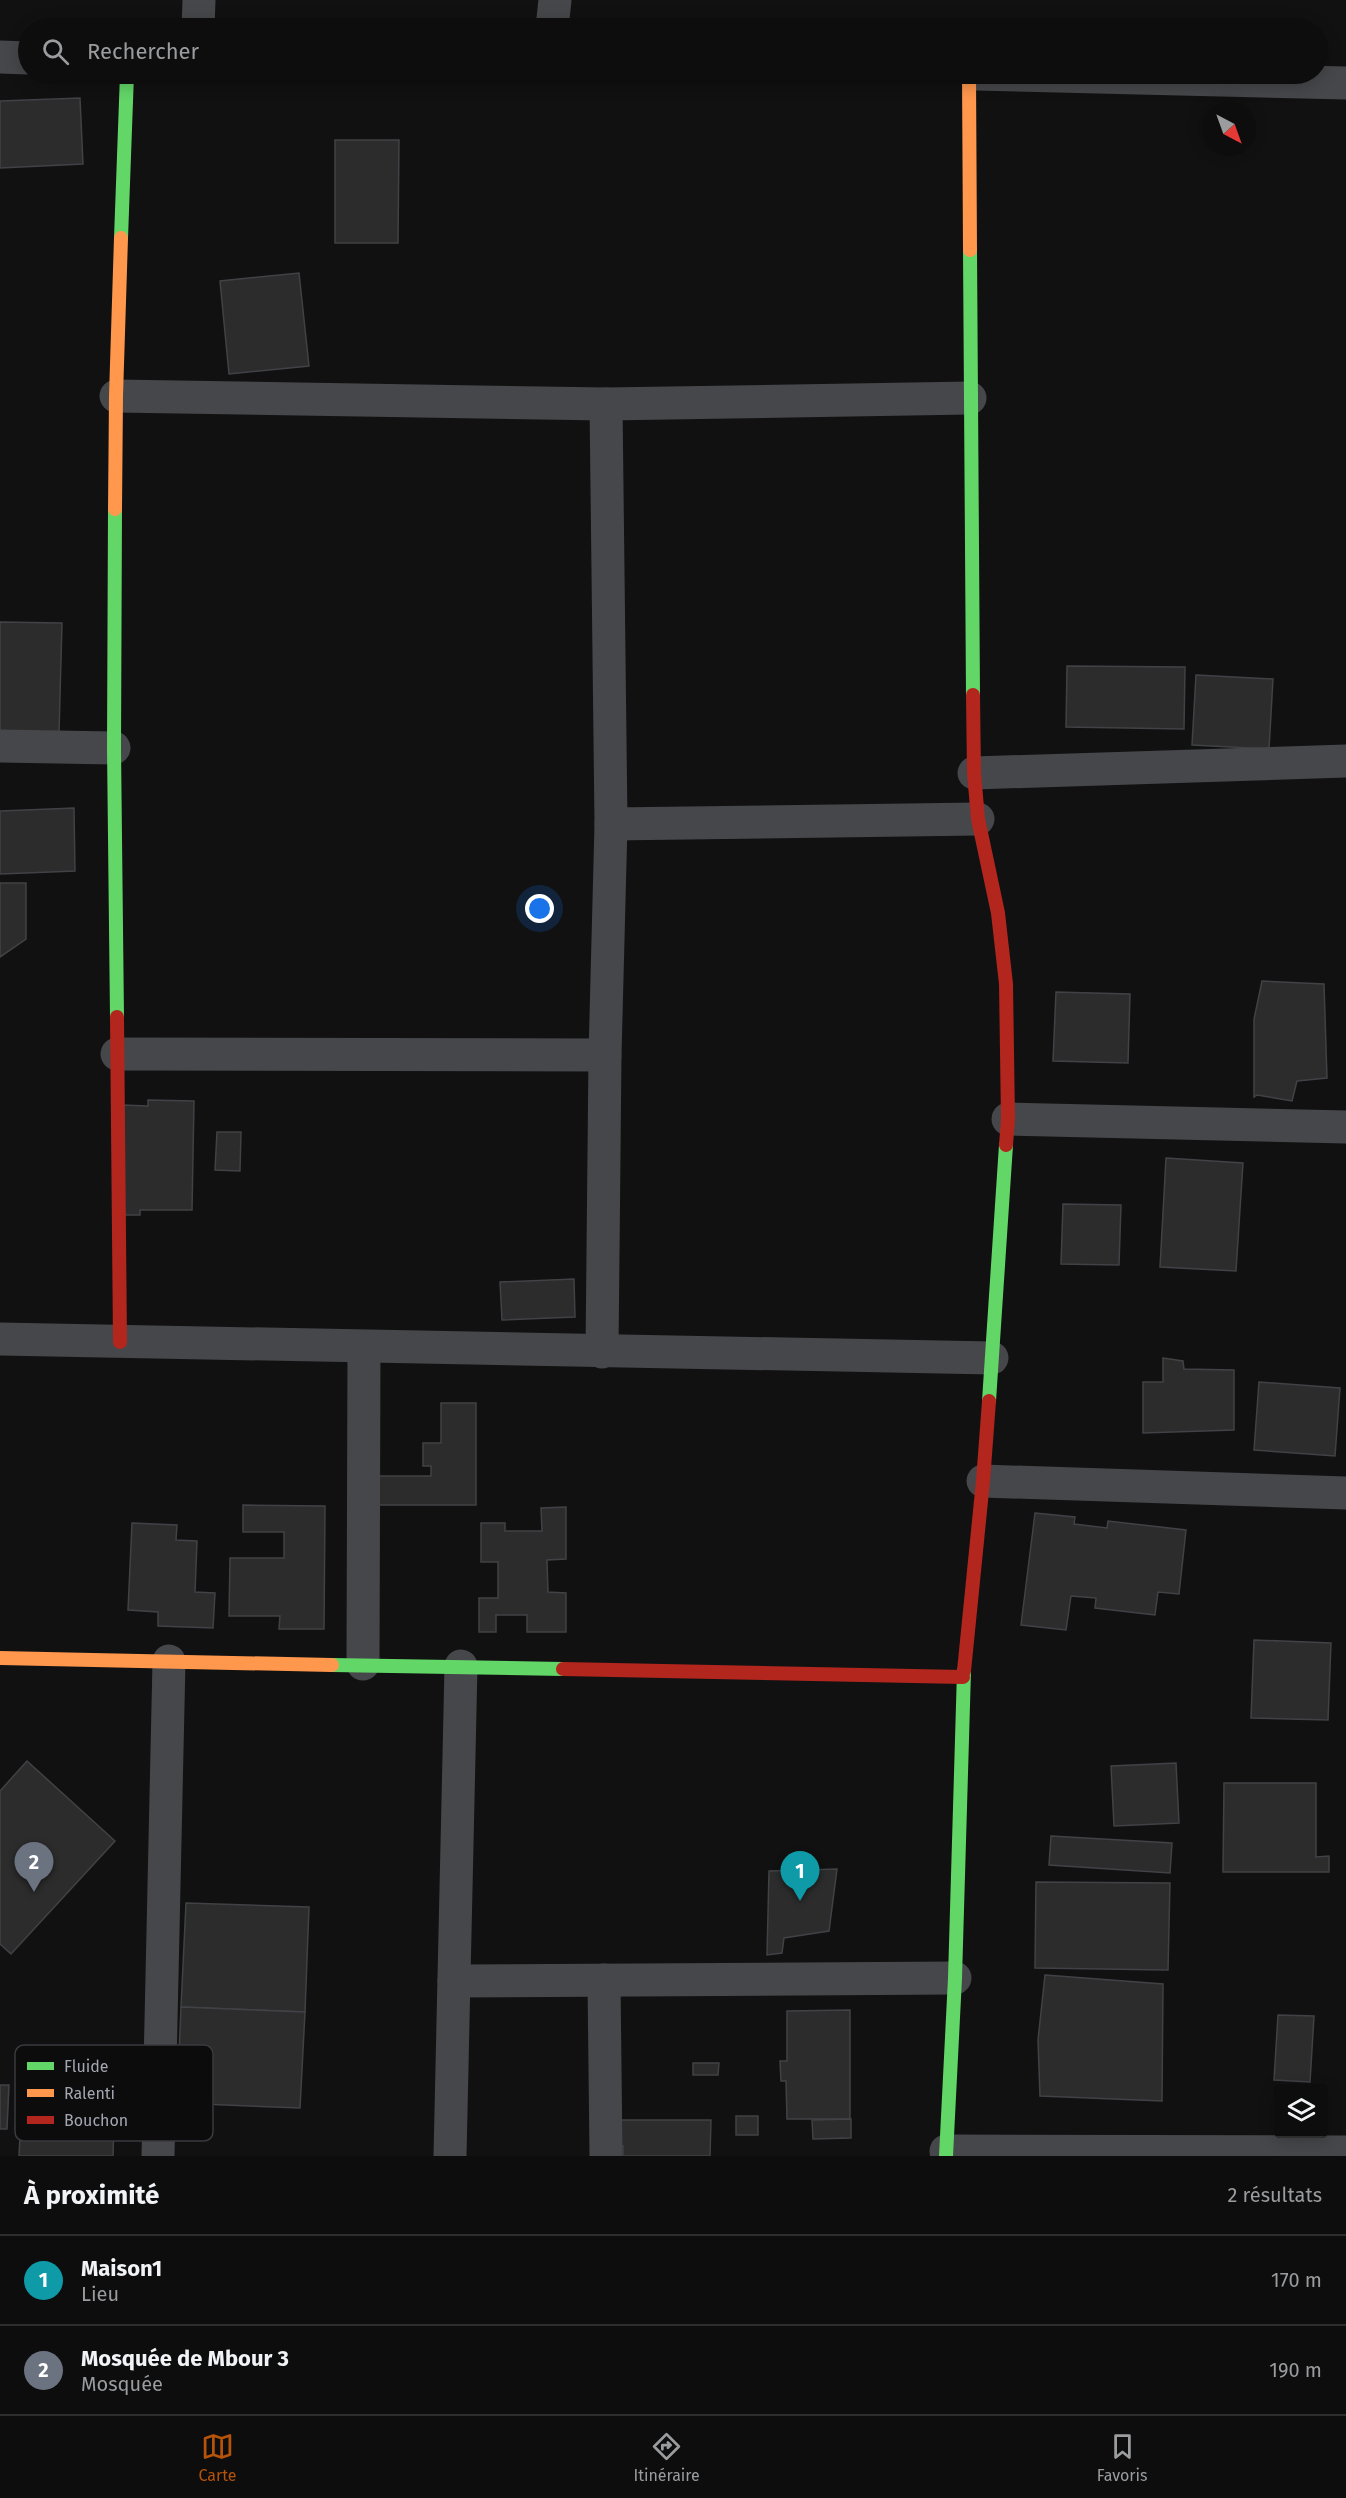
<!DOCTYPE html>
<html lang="fr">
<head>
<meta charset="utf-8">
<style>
	body { margin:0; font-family:"Fira Sans",sans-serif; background:#1b1b1c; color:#f1f3f6 }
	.controls { position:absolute; right:18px; bottom:18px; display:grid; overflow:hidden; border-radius:6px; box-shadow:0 3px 15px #0003 }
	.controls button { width:54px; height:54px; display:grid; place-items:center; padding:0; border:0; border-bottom:2px solid #2d2d2e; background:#0d0d0e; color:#f1f3f6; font:30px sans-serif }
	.compass { position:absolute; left:1202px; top:102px; width:54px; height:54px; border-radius:50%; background:#0d0d0e; box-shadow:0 3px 15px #0003; rotate:139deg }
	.you { position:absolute; left:540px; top:909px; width:21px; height:21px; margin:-15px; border:4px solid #fff; border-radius:50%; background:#1a73e8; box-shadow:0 0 0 9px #1a73e833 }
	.badge { display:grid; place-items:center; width:39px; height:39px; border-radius:50%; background:#b45309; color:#fff; font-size:20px; font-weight:700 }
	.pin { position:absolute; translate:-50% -50px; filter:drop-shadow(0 2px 3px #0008) }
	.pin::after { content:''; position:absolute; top:32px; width:21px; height:18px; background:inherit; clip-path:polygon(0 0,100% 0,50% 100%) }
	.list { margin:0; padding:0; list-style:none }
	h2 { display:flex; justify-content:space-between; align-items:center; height:78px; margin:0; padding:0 24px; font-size:26px }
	h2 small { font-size:20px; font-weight:400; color:#9a9c9e }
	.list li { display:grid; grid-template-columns:39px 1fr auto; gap:18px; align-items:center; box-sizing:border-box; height:90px; padding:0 24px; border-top:2px solid #2d2d2e }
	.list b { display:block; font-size:22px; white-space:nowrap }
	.list p { margin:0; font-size:20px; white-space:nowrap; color:#9a9c9e }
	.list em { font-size:20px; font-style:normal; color:#9a9c9e }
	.icon { flex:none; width:33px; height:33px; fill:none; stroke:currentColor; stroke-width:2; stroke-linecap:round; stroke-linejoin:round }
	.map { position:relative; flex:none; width:1346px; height:2156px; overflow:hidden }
	.search { position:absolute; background:#0d0d0e; box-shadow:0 3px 15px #0003; left:18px; right:18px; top:18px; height:66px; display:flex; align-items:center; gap:15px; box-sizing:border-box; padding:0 21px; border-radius:33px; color:#9a9c9e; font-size:22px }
	.sheet { height:258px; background:#0d0d0e }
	nav { display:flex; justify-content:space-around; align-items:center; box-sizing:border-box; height:84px; border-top:2px solid #2d2d2e; background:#0d0d0e; font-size:16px; color:#9a9c9e }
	nav a { display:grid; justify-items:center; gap:3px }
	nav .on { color:#b45309 }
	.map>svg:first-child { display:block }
	.building { fill:#2c2c2d; stroke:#414245; stroke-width:1.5 }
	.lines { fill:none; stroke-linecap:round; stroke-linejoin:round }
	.street { stroke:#46474a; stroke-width:33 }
	.fast { stroke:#63d668; stroke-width:14 }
	.slow { stroke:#ff974d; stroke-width:14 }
	.jam { stroke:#b3261e; stroke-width:14 }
	.key { fill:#0c0c0d; stroke:#3a3a3f; stroke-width:1.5 }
	.key-label { font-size:16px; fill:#a4a7b2 }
</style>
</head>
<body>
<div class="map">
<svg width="1346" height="2156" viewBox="0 0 1346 2156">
	<rect width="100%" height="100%" fill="#111112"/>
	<g class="building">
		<path d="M80,98L83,164L0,168V101Z"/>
		<path d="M335,140H399L398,243H335Z"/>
		<path d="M299,273L309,366L229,374L220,281Z"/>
		<path d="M0,622L62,623L59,733L0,732Z"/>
		<path d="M1067,666L1185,667L1184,729L1066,727Z"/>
		<path d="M1196,675L1273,679L1269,749L1192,745Z"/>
		<path d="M74,808L75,871L0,874V811Z"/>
		<path d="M0,883H26V939L0,957Z"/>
		<path d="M1262,981L1324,984L1327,1078L1297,1081L1292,1101L1257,1095L1254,1097V1019Z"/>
		<path d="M1056,992L1130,994L1128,1063L1053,1061Z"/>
		<path d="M148,1100L194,1101L192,1210H140V1215H121L123,1105L148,1106Z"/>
		<path d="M217,1132H241L240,1171L215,1170Z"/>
		<path d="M1166,1158L1243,1163L1236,1271L1160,1267Z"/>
		<path d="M1063,1204L1121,1205L1119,1265L1061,1264Z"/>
		<path d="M574,1279L575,1317L502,1320L500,1282Z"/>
		<path d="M1163,1358L1183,1361L1184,1369L1234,1370V1430L1143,1433V1382H1163Z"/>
		<path d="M1259,1382L1340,1388L1335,1456L1254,1450Z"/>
		<path d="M441,1403H476V1505H373L374,1476H431V1466H423V1443H441Z"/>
		<path d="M243,1505L325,1506L324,1629H279L280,1616H229L230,1558H284V1532H243Z"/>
		<path d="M566,1507V1559L547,1560L548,1592L566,1593V1632H527V1615H496V1632H479V1598H498V1562H481V1523H505V1531H542L541,1508Z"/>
		<path d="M1035,1513L1075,1517L1074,1524L1107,1528L1108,1521L1186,1530L1179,1594L1158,1592L1155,1615L1095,1608L1096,1598L1071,1596L1066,1630L1021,1625Z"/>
		<path d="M132,1523L177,1525L176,1540L197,1541L195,1592L215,1593L213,1628L158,1626V1612L128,1610Z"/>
		<path d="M1254,1640L1331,1643L1328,1720L1251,1718Z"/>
		<path d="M27,1761L115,1841L11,1954L0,1944V1791Z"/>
		<path d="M1176,1763L1179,1823L1114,1826L1111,1766Z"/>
		<path d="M1224,1783H1316V1857L1329,1856V1872H1223Z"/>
		<path d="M1051,1836L1172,1843L1170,1873L1049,1865Z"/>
		<path d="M837,1869L829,1931L784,1938L782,1953L767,1955L769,1871Z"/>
		<path d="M1036,1882L1170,1883L1168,1970L1035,1968Z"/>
		<path d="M186,1903L309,1907L305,2012L181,2007Z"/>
		<path d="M1045,1975L1163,1984L1162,2101L1040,2096L1038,2040Z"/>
		<path d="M181,2007L305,2012L300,2108L177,2103Z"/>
		<path d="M850,2010V2119H787L786,2081H781L780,2061H787V2011Z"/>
		<path d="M1278,2015L1314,2016L1310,2082L1274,2080Z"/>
		<path d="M693,2063H719L718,2075H693Z"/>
		<path d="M0,2085H9L7,2129H0Z"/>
		<rect x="736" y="2116" width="22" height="19"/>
		<path d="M21,2117L114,2119L113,2156H19Z"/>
		<path d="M851,2119V2138L813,2139L812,2120Z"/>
		<path d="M611,2120H711L710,2156H623V2146L611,2147Z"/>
	</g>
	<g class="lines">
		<g class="street">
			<path d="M198,28L199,0"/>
			<path d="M552,28L555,0"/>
			<path d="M0,57L28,58"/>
			<path d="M976,74L1346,83"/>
			<path d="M116,396L606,404L970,398"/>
			<path d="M0,746L114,748"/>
			<path d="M974,773L1346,761"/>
			<path d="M611,824L978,819"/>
			<path d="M117,1054L605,1055"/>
			<path d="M1008,1119L1346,1127"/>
			<path d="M0,1339L992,1358"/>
			<path d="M602,1352L605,1055L611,824L606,404"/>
			<path d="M983,1481L1346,1493"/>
			<path d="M363,1664L364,1348"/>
			<path d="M604,1980L606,2156"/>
			<path d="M454,1981L955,1978"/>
			<path d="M946,2151L1346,2152"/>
			<path d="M158,2156L169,1661"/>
			<path d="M450,2156L461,1666"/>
		</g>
		<g class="fast">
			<path d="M121,238L127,74"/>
			<path d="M970,250L973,695"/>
			<path d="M115,509L114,748L117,1017"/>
			<path d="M989,1401L1006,1145"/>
			<path d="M332,1665L563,1669"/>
			<path d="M946,2156L955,1978L964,1671"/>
		</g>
		<g class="slow">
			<path d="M969,74L970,250"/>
			<path d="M115,509L116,396L121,238"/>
			<path d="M0,1658L332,1665"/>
		</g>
		<g class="jam">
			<path d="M973,695L974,773L978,819L998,913L1006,984L1008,1119L1006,1145"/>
			<path d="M117,1017L120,1342"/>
			<path d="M563,1669L963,1677"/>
			<path d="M964,1671L983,1481L989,1401"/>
		</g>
	</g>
	<rect x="15" y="2045" width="198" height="96" rx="9" class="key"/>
	<rect x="27" y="2062" width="27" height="8" fill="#63d668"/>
	<rect x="27" y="2089" width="27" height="8" fill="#ff974d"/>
	<rect x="27" y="2116" width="27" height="8" fill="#b3261e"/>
	<g class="key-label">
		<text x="64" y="2072">Fluide</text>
		<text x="64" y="2099">Ralenti</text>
		<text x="64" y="2126">Bouchon</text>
	</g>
</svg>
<div class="controls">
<button><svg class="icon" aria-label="layers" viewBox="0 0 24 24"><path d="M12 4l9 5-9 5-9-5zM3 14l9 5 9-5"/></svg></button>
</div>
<svg class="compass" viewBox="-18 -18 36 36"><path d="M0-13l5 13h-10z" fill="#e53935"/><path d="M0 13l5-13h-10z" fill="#9a9c9e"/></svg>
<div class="you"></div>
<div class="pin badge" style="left:800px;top:1901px;background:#0f9aa8">1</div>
<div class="pin badge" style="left:34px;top:1892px;background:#6b7280">2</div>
<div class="search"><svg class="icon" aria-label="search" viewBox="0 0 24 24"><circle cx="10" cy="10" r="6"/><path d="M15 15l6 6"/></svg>Rechercher</div>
</div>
<section class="sheet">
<h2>À proximité<small>2 résultats</small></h2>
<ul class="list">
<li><span class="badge" style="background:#0f9aa8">1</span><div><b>Maison1</b><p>Lieu</p></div><em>170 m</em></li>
<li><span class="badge" style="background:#6b7280">2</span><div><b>Mosquée de Mbour 3</b><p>Mosquée</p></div><em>190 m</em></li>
</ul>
</section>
<nav>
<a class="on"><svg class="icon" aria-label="map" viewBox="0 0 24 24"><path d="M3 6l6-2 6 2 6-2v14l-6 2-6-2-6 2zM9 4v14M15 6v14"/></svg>Carte</a>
<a><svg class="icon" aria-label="directions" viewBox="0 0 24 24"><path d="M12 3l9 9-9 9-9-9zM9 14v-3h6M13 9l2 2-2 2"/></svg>Itinéraire</a>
<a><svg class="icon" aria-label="saved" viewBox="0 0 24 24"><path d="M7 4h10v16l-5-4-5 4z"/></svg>Favoris</a>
</nav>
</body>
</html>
